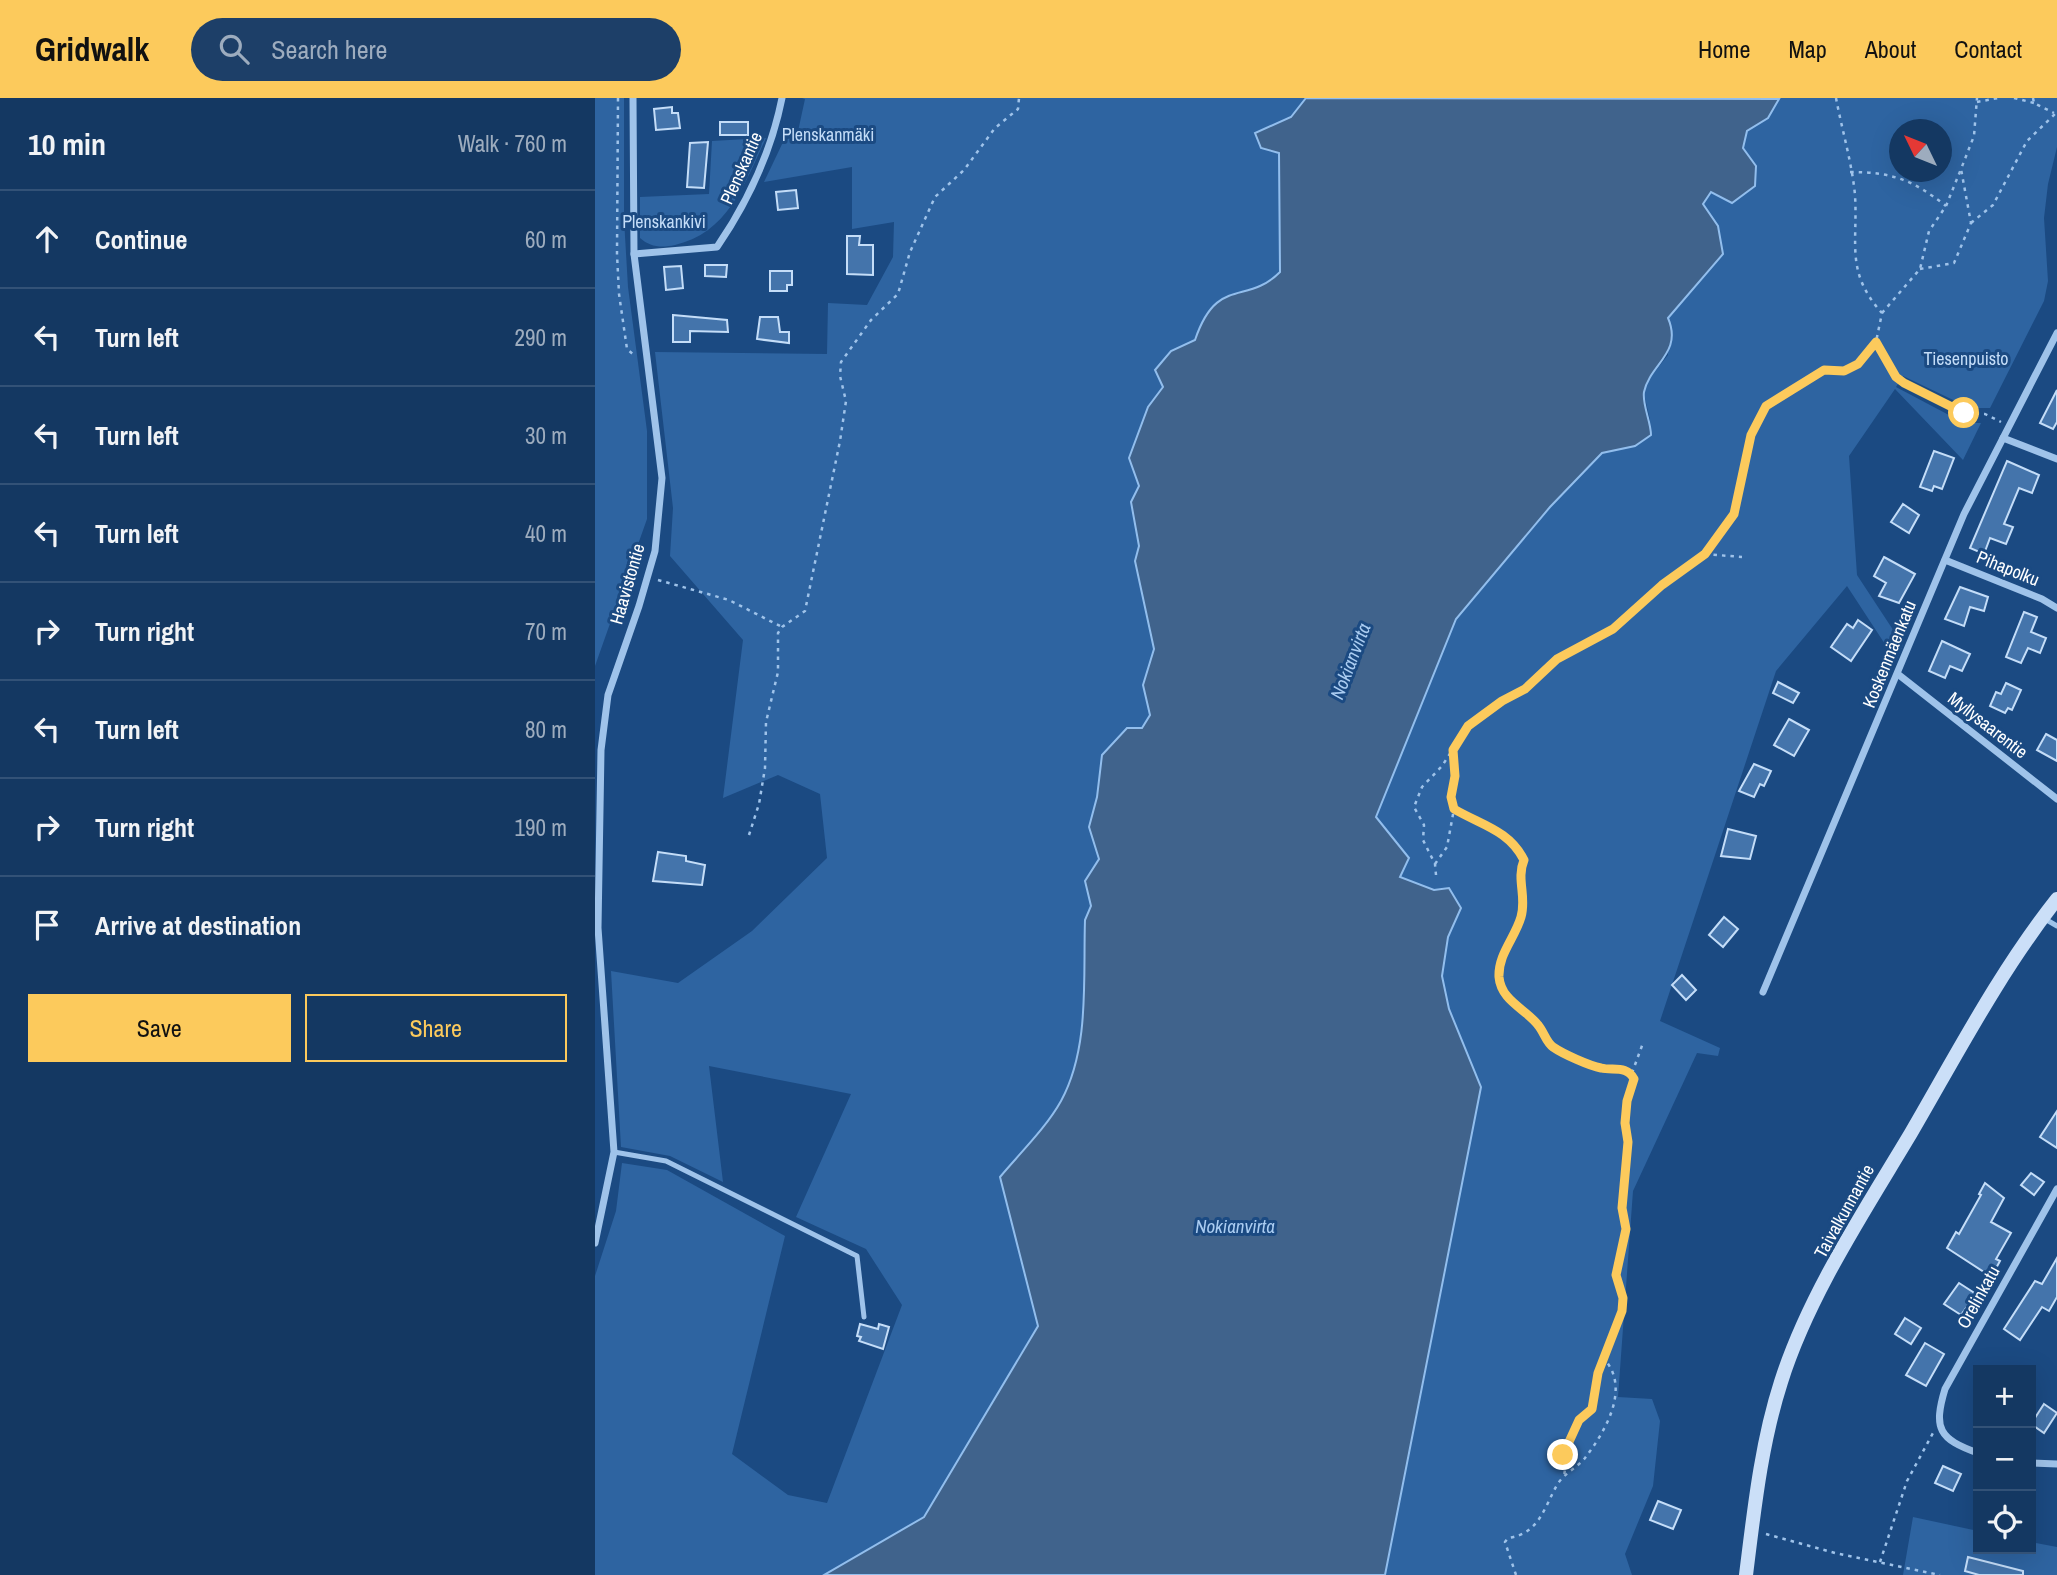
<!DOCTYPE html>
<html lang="en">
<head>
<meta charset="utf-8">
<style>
	body { margin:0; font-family:"Archivo Narrow",sans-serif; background:#1d3f68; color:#f1f3f6 }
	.controls { position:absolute; right:21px; bottom:21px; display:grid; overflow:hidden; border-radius:0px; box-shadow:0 7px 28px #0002 }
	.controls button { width:63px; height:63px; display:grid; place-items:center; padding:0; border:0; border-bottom:2px solid #335277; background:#143862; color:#f1f3f6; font:35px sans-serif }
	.compass { position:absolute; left:1294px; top:21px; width:63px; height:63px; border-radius:50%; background:#143862; box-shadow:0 7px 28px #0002; rotate:313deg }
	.stop { position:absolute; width:21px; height:21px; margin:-16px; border:5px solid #fcca5c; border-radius:50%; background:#fff }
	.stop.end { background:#fcca5c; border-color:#fff; box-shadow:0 2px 7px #0008 }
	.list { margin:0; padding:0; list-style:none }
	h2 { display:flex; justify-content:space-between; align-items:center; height:91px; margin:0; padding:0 28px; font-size:30px }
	h2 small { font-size:23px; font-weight:400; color:#9dacbe }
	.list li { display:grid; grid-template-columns:46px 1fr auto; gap:21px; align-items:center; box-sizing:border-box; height:98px; padding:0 28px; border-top:2px solid #335277 }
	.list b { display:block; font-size:26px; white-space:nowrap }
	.list em { font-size:23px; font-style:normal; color:#9dacbe }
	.actions { display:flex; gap:14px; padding:21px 28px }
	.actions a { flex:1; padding:16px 0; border:2px solid #fcca5c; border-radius:0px; text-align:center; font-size:24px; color:#fcca5c }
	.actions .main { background:#fcca5c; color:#111 }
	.icon { flex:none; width:38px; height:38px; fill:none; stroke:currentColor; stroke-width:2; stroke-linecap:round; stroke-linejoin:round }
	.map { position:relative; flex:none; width:1462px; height:1477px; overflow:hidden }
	header { display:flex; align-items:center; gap:42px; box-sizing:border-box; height:98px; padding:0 35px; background:#fcca5c; color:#111 }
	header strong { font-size:33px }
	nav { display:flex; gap:38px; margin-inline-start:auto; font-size:24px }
	.search { width:490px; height:63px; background:#1d3f68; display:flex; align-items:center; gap:18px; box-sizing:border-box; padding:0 24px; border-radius:38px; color:#9dacbe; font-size:26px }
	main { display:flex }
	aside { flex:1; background:#143862 }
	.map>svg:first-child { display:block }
	.green { fill:#2e64a1; fill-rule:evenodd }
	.water { fill:#40638c; stroke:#92beed; stroke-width:2 }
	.building { fill:#4474ab; stroke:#c4ddf8; stroke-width:2 }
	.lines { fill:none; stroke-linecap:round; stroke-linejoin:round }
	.path { stroke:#9fc3ea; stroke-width:2.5; stroke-dasharray:3.5 5; stroke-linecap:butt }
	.lane { stroke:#9fc3ea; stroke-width:5 }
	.street { stroke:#9fc3ea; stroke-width:7 }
	.secondary { stroke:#cbdff8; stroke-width:14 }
	.route { stroke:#fcca5c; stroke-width:9 }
	.labels { text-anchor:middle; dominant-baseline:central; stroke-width:6; stroke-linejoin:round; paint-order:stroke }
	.park-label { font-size:18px; fill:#c4ddf8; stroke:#1b4a82 }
	.street-label { font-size:18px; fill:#fff; stroke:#1b4a82 }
	.water-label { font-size:19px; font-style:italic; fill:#abcdf2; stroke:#1b4a82 }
</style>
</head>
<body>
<header>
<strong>Gridwalk</strong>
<div class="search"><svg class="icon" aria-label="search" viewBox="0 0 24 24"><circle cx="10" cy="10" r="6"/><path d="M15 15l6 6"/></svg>Search here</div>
<nav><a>Home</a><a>Map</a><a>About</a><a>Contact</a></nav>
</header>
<main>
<aside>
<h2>10 min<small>Walk · 760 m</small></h2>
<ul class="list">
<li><svg class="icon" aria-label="ahead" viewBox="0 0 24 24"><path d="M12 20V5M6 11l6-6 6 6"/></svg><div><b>Continue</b></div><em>60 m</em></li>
<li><svg class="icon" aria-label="left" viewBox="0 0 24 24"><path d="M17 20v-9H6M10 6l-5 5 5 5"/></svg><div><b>Turn left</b></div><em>290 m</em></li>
<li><svg class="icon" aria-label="left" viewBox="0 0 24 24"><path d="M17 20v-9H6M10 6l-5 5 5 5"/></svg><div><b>Turn left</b></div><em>30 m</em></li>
<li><svg class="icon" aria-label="left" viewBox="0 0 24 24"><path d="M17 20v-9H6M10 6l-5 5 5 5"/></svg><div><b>Turn left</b></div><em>40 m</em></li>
<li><svg class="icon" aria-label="right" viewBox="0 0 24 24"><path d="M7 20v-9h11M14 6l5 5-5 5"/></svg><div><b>Turn right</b></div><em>70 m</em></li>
<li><svg class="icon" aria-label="left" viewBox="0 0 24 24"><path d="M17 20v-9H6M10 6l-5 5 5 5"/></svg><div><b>Turn left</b></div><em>80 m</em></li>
<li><svg class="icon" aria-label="right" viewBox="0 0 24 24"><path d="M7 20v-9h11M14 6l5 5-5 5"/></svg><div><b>Turn right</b></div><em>190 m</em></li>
<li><svg class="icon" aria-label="arrive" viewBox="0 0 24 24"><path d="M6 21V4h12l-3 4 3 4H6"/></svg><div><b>Arrive at destination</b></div></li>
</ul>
<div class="actions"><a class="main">Save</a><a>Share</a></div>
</aside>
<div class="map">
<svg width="1462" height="1477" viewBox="0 0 1462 1477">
	<rect width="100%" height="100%" fill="#1b4a82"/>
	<g class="green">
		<path d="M0,0H29V121L33,189L52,333V421L0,568Z"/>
		<path d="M207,0H711L696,19L660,35L684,55L685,174C651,208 621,180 600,242L576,253L568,289L553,309L544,388L536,404L544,448L540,463L559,551L548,586L555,617L547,630L507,657L502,699L494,729L504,761L490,783L496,808L490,822C488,881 495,950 466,1003C451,1030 425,1055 405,1079L443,1227L329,1419L229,1477H0V1178L21,1113L27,1065L72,1072L190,1138L137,1356L193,1397L232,1405L307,1207L271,1151L201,1119L256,996L114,968L128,1084L75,1058L26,1049L16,873L83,885L157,833L232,760L225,696L183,677L128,700L148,542L75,458L78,410L60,254L232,256L233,205L272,207L298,159L299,124L257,131V69L169,84L189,42L202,38L210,1Z"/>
		<path d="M1184,0H1462V49L1453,86L1449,120L1453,183L1449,203L1395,310H1375L1308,278L1301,289L1369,325H1386L1368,362L1300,291L1254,358L1262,477L1308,547L1301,563L1252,488L1181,573L1065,923L1125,950L1123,958L1102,955L1038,1093L1023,1299L1057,1301L1065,1323L1058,1388L1030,1456L1037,1477H786L886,989L854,911L847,878L853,839L866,810L839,792L804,779L781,719L861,521L955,409L1007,355L1040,348L1055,322L1049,296L1054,281L1073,257V220L1128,156L1123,128L1108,106L1116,94L1161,67L1148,50L1152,33L1173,20ZM1304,32H1346V74H1304Z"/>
		<path d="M171,40C150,85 133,135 80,147C66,150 55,149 45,140V99L114,96L117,43Z"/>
		<path d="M1318,1419L1383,1433V1451H1436V1444L1462,1449V1477H1308Z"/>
	</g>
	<path class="water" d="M711,0L1184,1L1173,20L1152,33L1148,50L1161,68L1160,88L1137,105L1116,94L1108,106L1123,128L1128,156L1073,220C1088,255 1055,266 1049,294C1047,306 1056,324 1056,337L1040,348L1007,355L955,409L861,521L781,719L814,760L805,779L839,792L854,790L866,810L853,839L847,878L854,911L886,989L790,1477H229L329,1419L443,1228L405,1079C425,1055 451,1030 466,1003C495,950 488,881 490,822L496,808L490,783L504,761L494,729L502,699L507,657L532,630H547L555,617L548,587L559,551L540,463L544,448L536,404L544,388L534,360L553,309L568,289L560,272L576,253L600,242C622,177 651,208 685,174L684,55L666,50L660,35L696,19Z"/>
	<g class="building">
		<path d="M77,9V15H83L85,30L61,32L59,11Z"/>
		<rect x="125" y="24" width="28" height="13"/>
		<path d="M113,44L109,90L92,89L95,45Z"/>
		<path d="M201,92L203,110L183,112L181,94Z"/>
		<path d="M252,138H265L264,147H278V177L252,176Z"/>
		<path d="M110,167H132L131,179L110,178Z"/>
		<path d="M86,168L88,190L71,192L69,169Z"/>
		<path d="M175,173H197V187H192V193H175Z"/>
		<path d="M78,217L132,222L133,234L95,233V244H78Z"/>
		<path d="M165,219H183L185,234H194V245L162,241Z"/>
		<path d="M1462,292V324L1458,331L1445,325Z"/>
		<path d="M1339,353L1359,360L1347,391L1339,388L1337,393L1325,389Z"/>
		<path d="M1412,363L1444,377L1437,395L1424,390L1409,426L1418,429L1411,446L1395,440L1389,456L1375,450Z"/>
		<path d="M1308,406L1324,417L1314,435L1296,424Z"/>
		<path d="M1289,459L1320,476L1304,505L1284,498L1291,485L1279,478Z"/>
		<path d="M1365,489L1393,499L1389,513L1375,509L1369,528L1350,521Z"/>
		<path d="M1429,514L1442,519L1436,534L1451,540L1445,555L1433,550L1426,565L1411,559Z"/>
		<path d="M1263,522L1277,532L1256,563L1236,549L1252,526L1258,530Z"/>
		<path d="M1347,543L1375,556L1367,573L1355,568L1350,580L1334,573Z"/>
		<path d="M1183,584L1204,595L1198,605L1178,595Z"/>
		<path d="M1411,585L1426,592L1417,612L1413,610L1410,615L1395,608L1401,594L1406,596Z"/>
		<path d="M1194,621L1214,632L1199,658L1179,647Z"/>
		<path d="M1451,636L1462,642V663L1442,652Z"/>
		<path d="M1159,666L1176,673L1169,688L1165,686L1159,699L1144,693Z"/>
		<path d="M1133,731L1161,738L1155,761L1126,758Z"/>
		<path d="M63,754L91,758V763L110,767L107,787L58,783Z"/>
		<path d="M1129,819L1143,831L1128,849L1114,837Z"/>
		<path d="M1087,877L1101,892L1091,902L1077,887Z"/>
		<path d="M1462,1013V1050L1445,1039Z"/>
		<path d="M1436,1075L1449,1084L1439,1097L1426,1087Z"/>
		<path d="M1390,1085L1409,1100L1396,1124L1416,1135L1401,1161L1405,1163L1399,1174L1395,1172L1392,1176L1352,1150L1361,1134L1364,1136L1386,1097L1384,1096Z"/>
		<path d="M1462,1160V1199L1454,1213L1447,1209L1425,1242L1409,1231L1440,1183L1447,1186Z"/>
		<path d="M1364,1185L1381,1196L1366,1217L1349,1206Z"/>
		<path d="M1310,1220L1326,1230L1316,1246L1300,1236Z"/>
		<path d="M265,1226L283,1231L284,1226L294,1229L288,1251L264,1243L266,1239L262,1238Z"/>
		<path d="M1330,1245L1349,1256L1331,1288L1311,1277Z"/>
		<path d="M1449,1306L1462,1315L1449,1335L1436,1326Z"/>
		<path d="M1348,1368L1366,1376L1358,1393L1340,1385Z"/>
		<path d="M1063,1403L1086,1412L1078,1431L1055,1422Z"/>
		<path d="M1373,1459L1428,1473V1477H1384L1370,1473Z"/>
	</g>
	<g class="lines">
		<g class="path">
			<path d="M23,0L22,156L24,196L32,251L40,258"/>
			<path d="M1241,0C1247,32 1257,65 1260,97C1263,146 1250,174 1287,215L1281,244L1301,279L1309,285L1369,315L1390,316L1406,324"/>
			<path d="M1419,0L1439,5"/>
			<path d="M1438,0L1439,5L1459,15"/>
			<path d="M1382,4L1403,0"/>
			<path d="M1255,74C1297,74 1318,82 1351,108"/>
			<path d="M1376,125L1398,107L1432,43L1460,16"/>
			<path d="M1325,171L1359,165L1376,125L1366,71L1379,38L1382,0"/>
			<path d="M1287,215L1325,171L1334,133L1351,108L1366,71"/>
			<path d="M1110,456L1147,459"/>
			<path d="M63,482L134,502L187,529"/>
			<path d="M858,652C859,668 854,699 859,711C886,727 915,732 929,762C921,781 932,799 926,819C921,840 903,856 904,879C905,903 930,911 943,928C949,934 951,944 958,949C966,955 997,968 1006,970C1018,973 1031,967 1039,981L1032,1003L1030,1025L1033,1044L1027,1110L1031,1131L1021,1177L1028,1200L1027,1213L1004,1275L997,1311C969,1334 974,1348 969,1378"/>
			<path d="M154,737L164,706L170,670L171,624L183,574V535L187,529L210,513L245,343L251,303L245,278L246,264L276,222L303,196L315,154L340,99L369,72L400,30L423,11L424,0"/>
			<path d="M840,766L852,749L859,711"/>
			<path d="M841,777L840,766L828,742L829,727L819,709L827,689L847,668L873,628L907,603L930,591L962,561L1018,531L1067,487L1110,456L1139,416L1156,337L1171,308L1229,272L1249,273L1263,266L1281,244"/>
			<path d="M1037,975L1048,945"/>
			<path d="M1171,1436L1240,1455L1345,1477"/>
			<path d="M1285,1464L1312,1383L1338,1335"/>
			<path d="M921,1477L910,1444L913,1440C944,1436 949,1410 962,1387C969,1375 982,1370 990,1360C1009,1335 1035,1293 1011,1263"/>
		</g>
		<g class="lane">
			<path d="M1450,821L1462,828"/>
			<path d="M19,1054L71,1063L262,1158L269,1219"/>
		</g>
		<g class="street">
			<path d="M39,156L122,149C154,102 176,55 187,0"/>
			<path d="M1408,340L1462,361"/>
			<path d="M1350,462L1447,501L1462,510"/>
			<path d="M1304,577L1462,701"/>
			<path d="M1168,894L1369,416L1462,235"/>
			<path d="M0,1145L19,1054L3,830L6,652L13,597L44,508L60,453L67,380L39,156L38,0"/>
			<path d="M1383,1355C1344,1341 1338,1331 1350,1291L1462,1091"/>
			<path d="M1436,1365L1462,1366"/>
		</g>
		<path class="secondary" d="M1151,1477C1159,1413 1166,1346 1186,1284C1213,1198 1270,1112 1316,1035C1362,956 1405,873 1462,801"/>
	</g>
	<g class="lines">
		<path class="route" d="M968,1357L984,1322L997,1311L1003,1275L1027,1213L1028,1200L1021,1177L1031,1131L1027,1110L1033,1044L1030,1025L1032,1003L1039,981C1032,967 1018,973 1006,970C995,968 968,956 958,949C951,944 949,934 943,927C931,911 906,903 904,879C903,856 920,840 926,819C932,799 921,781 929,762C914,732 886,727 859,711L856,699L860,678L858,652L873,628L907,603L930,591L962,561L1018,531L1067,487L1110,456L1139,416L1156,337L1171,308L1229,272L1249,273L1263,266L1281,244L1301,279L1309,285L1369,315"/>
	</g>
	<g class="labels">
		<g class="park-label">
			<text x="233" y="36">Plenskanmäki</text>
			<text x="69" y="123">Plenskankivi</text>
			<text x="1371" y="260">Tiesenpuisto</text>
		</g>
		<g class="street-label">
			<text transform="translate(146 70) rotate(-66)">Plenskantie</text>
			<text transform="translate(1413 470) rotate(22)">Pihapolku</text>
			<text transform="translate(32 486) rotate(-74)">Haavistontie</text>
			<text transform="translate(1294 556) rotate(-68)">Koskenmäenkatu</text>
			<text transform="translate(1393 627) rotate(38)">Myllysaarentie</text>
			<text transform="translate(1249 1113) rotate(-61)">Taivalkunnantie</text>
			<text transform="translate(1383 1199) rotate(-61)">Orelinkatu</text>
		</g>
		<g class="water-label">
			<text transform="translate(755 563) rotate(-69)">Nokianvirta</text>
			<text x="640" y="1128">Nokianvirta</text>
		</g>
	</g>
</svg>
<div class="controls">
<button>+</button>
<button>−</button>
<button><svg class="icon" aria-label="locate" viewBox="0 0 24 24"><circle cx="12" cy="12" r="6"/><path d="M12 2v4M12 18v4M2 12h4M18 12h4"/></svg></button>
</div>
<svg class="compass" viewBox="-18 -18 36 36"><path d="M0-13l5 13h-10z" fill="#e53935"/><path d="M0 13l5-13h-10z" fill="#9dacbe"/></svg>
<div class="stop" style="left:1369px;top:315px"></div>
<div class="stop end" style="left:968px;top:1357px"></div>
</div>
</main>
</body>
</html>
